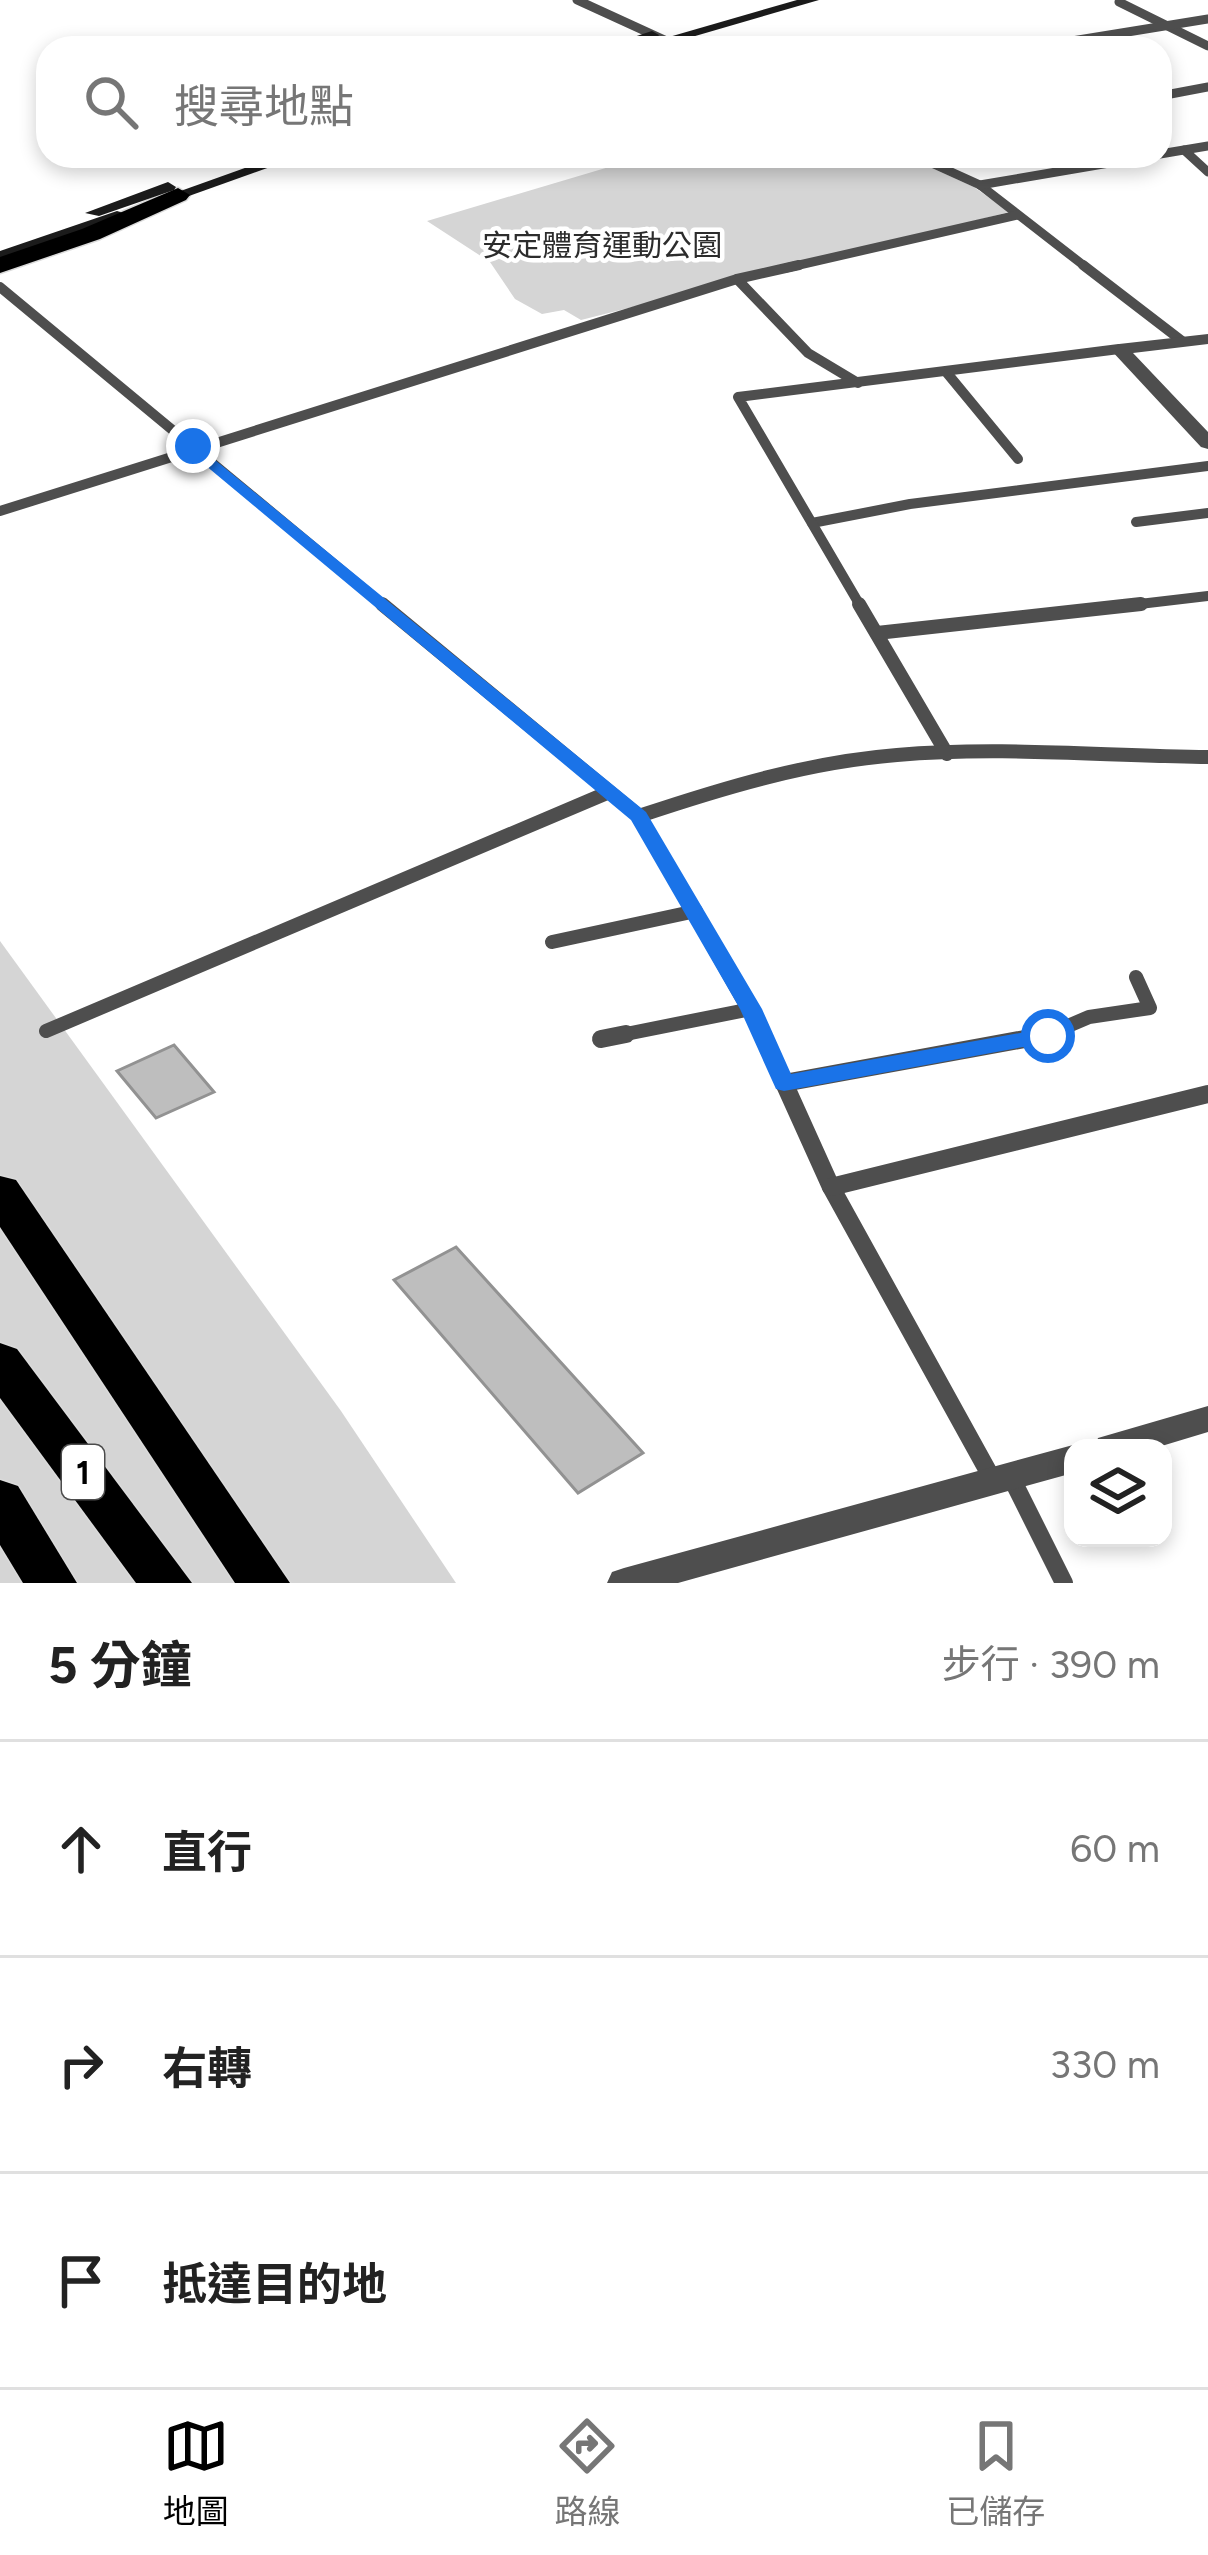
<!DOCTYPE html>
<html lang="zh-TW">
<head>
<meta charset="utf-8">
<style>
	body { margin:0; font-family:Figtree,"Noto Sans TC",sans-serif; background:#f2f2f2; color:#222 }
	.controls { position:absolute; right:36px; bottom:36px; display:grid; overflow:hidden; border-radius:24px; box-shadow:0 6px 18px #0003 }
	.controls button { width:108px; height:108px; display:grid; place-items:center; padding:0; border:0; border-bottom:3px solid #e0e0e0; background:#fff; color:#222; font:60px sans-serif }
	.stop { position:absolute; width:36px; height:36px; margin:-27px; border:9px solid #1a73e8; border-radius:50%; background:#fff }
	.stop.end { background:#1a73e8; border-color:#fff; box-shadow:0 3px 12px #0008 }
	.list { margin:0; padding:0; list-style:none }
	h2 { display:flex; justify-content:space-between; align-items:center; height:156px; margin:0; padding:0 48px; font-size:51px }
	h2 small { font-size:39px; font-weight:400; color:#767676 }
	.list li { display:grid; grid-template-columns:78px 1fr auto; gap:36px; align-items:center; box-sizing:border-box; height:216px; padding:0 48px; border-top:3px solid #e0e0e0 }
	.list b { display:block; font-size:45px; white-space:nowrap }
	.list em { font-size:39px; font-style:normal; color:#767676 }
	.icon { flex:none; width:66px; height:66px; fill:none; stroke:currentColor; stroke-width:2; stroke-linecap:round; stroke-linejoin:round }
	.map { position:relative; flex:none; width:1208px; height:1583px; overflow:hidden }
	.search { position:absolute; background:#fff; box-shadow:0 6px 18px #0003; left:36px; right:36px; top:36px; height:132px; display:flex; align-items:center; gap:30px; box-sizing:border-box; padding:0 42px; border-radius:36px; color:#767676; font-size:45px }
	.sheet { height:804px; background:#fff }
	nav { display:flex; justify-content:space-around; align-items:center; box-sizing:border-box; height:168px; border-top:3px solid #e0e0e0; background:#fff; font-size:33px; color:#767676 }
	nav a { display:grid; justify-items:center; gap:6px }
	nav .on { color:#000 }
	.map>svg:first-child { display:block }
	.green { fill:#d5d5d5 }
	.building { fill:#bebebe; stroke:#929292; stroke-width:3 }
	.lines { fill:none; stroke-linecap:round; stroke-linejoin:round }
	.highway-casing { stroke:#dbdbdb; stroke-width:3 }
	.lane-far3 { stroke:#4e4e4e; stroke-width:9 }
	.lane-far2 { stroke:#4e4e4e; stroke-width:10 }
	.lane-far1 { stroke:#4e4e4e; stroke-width:14 }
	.lane { stroke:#4e4e4e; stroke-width:18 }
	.street { fill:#4e4e4e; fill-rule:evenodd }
	.secondary { fill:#1b1b1b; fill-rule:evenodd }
	.highway { fill:#000; fill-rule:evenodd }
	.route { fill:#1a73e8 }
	.labels { text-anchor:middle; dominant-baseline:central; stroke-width:9; stroke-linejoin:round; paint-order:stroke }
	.far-park-label { font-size:30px; fill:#2c2c2c; stroke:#fff }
	.shield { fill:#fff; stroke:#4c4c4c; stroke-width:3 }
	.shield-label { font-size:33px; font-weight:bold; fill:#000 }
</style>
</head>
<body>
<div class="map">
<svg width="1208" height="1583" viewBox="0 0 1208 1583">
	<rect width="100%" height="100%" fill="#fff"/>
	<g class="green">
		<path d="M646,156H905L974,187L1009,212L581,320L564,310L542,314L515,299L490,262L427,221Z"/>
		<path d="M0,941L341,1411L456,1583H0Z"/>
	</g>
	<g class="building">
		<path d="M174,1045L214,1092L156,1118L117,1071Z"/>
		<path d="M456,1247L643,1453L578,1493L394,1280Z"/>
	</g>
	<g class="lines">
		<defs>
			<g id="highway">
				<path d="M178,188L190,195L186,200L100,239L0,273V257L82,229Z"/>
				<path d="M0,1176L16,1180L290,1583H235L0,1227Z"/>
				<path d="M0,1343L17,1349L192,1583H136L0,1398Z"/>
				<path d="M0,1480L18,1486L77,1583H23L0,1545Z"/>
			</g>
		</defs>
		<use href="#highway" class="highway-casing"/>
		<g class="lane-far3">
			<path d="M577,0L682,48"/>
			<path d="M1119,2L1208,46"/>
			<path d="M1035,47L1208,19"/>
			<path d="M1160,96L1208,87"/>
			<path d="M1184,150L1208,172"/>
			<path d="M1160,154L1208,146"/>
			<path d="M916,156L980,185L1087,268"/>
			<path d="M980,185L1150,156"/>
			<path d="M786,268L1018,215"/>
		</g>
		<g class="lane-far2">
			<path d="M1083,265L1182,341"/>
			<path d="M737,279L808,353L858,383"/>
			<path d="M0,287L386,607"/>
			<path d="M947,373L1018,459"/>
			<path d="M0,511L737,279L799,265"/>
			<path d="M1136,522L1208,513"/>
			<path d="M812,523L910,504L1208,466"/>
			<path d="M861,607L738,397L1119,349"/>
			<path d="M1114,607L1208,596"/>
		</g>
		<g class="lane-far1">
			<path d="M382,604L639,816L764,1037"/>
			<path d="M859,604L947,754"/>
			<path d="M877,633L1141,604"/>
			<path d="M639,816C723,788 808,762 897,755C1000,746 1104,756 1208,757"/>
			<path d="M552,942L696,911"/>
			<path d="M46,1031L607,793"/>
			<path d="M611,1037L751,1009"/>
			<path d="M1042,1037L1089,1017L1150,1008L1136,977"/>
		</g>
		<g class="lane">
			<path d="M762,1034L831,1187L994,1482"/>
			<path d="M601,1039L626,1034"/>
			<path d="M784,1083L1052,1034"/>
			<path d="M831,1187L1208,1094"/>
			<path d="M1011,1477L1064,1583"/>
		</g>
		<g class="street">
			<path d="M1208,334V344L1133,353L1208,432V449L1201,447L1110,349L1119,344Z"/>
			<path d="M1208,1406V1432L1155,1448H1094L1098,1438Z"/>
			<path d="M1073,1445L1081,1448H1073V1473L678,1583H607L612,1572L624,1568Z"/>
		</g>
		<g class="secondary">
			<path d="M797,0H819L654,48H631Z"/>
			<path d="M652,31L659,35L657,38L622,48H600Z"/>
			<path d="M278,156H301L161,206L147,203Z"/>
			<path d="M168,182L176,187L174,190L99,216L85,213Z"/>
			<path d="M117,211L123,213V219L0,262V251Z"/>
		</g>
		<use href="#highway" class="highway"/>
	</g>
	<path class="route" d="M193,442L646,812L762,1009L791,1074L1048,1028L1059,1036L1056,1041L784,1091L776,1089L740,1009L631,820L187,450L185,446Z"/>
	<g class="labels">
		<g class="far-park-label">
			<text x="602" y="245">安定體育運動公園</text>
		</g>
		<rect class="shield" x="62" y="1445" width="42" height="54" rx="9"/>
		<g class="shield-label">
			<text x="83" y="1472">1</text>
		</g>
	</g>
</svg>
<div class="controls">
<button><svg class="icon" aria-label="layers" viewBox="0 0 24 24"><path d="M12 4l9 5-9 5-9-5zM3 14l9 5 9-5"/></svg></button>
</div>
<div class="stop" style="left:1048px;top:1036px"></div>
<div class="stop end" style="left:193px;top:446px"></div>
<div class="search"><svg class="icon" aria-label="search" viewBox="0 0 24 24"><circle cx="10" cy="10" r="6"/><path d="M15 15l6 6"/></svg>搜尋地點</div>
</div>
<section class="sheet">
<h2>5 分鐘<small>步行 · 390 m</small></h2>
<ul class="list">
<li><svg class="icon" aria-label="ahead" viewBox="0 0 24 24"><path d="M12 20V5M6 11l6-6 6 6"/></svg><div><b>直行</b></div><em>60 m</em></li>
<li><svg class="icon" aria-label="right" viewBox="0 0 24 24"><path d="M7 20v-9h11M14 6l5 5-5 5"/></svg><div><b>右轉</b></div><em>330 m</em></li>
<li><svg class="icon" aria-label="arrive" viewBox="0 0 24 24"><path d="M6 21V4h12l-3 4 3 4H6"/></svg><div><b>抵達目的地</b></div></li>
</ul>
</section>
<nav>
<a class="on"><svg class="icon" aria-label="map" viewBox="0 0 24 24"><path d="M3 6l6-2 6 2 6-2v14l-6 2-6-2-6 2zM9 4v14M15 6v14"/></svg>地圖</a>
<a><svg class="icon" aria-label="directions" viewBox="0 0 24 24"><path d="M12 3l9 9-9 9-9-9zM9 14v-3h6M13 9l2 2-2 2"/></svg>路線</a>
<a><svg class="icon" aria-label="saved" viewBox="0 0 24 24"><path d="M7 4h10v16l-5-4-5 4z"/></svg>已儲存</a>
</nav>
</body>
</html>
